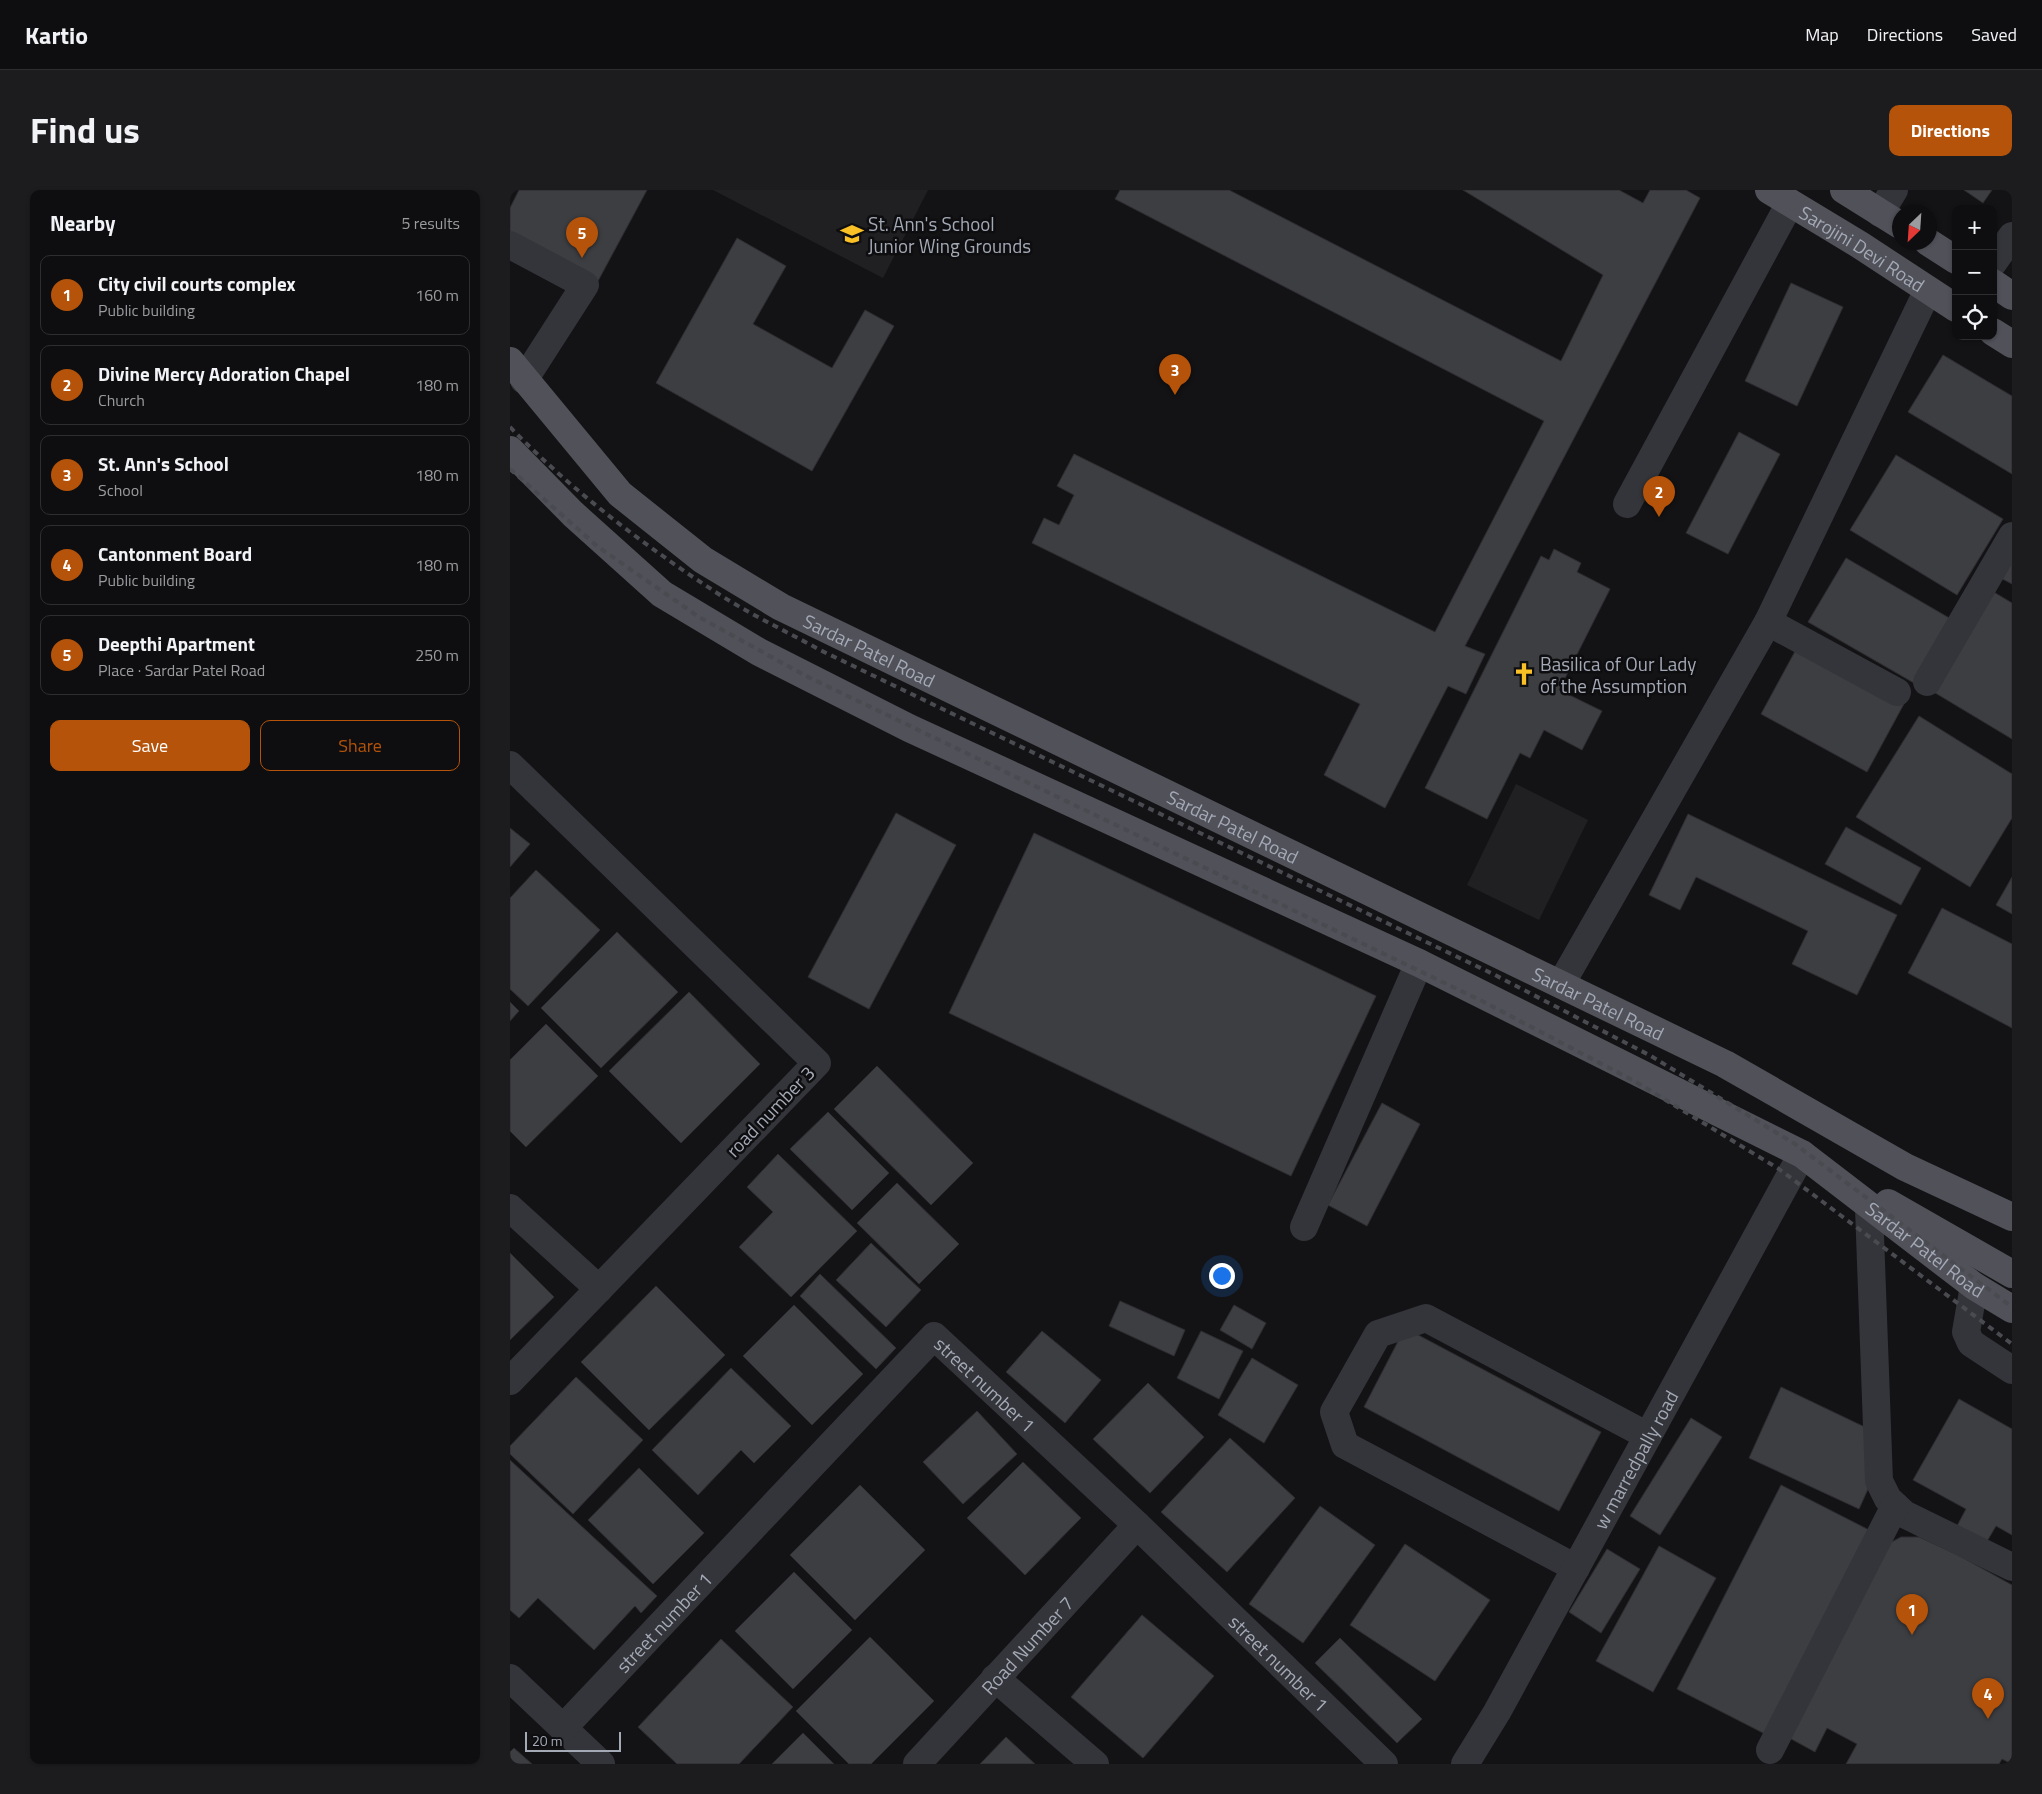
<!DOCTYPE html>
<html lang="en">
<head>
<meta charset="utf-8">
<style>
	body { margin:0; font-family:"Titillium Web",sans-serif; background:#1c1c1e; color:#f1f3f6 }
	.controls { position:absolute; right:15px; top:15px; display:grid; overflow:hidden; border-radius:10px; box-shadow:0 1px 4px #0004 }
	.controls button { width:45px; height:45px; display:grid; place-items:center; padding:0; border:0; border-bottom:1px solid #2e2e30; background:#0e0e10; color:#f1f3f6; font:25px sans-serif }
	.compass { position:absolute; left:1382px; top:15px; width:45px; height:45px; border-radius:50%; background:#0e0e10; box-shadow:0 1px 4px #0004; rotate:205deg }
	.scale { position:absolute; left:15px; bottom:12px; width:96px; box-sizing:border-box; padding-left:5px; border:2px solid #a4a9b6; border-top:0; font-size:14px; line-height:18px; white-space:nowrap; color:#a4a9b6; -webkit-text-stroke:4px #0e0e10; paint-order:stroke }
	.you { position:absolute; left:711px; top:1085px; width:18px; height:18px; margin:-12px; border:4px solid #fff; border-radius:50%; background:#1a73e8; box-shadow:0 0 0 8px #1a73e833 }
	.badge { display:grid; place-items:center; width:32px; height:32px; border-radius:50%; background:#b45309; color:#fff; font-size:16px; font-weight:700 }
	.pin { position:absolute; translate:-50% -41px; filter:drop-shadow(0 1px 2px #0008) }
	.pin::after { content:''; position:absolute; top:26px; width:18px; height:15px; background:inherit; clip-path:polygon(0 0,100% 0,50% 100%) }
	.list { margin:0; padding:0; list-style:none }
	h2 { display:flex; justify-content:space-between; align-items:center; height:65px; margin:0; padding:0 20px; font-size:21px }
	h2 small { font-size:16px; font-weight:400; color:#9b9c9f }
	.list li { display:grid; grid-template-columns:32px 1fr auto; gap:15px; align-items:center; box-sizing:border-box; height:80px; margin:0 10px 10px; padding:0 10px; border:1px solid #2e2e30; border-radius:10px }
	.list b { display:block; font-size:19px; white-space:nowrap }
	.list p { margin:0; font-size:16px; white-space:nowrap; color:#9b9c9f }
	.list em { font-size:16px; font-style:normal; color:#9b9c9f }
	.actions { display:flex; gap:10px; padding:15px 20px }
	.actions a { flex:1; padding:11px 0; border:1px solid #b45309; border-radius:10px; text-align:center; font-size:18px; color:#b45309 }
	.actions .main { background:#b45309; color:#fff }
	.icon { flex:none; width:28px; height:28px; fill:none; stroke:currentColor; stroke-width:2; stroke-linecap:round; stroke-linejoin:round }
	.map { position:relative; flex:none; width:1502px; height:1574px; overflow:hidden; border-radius:10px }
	header { display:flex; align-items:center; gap:30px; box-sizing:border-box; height:70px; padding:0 25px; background:#0e0e10; border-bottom:1px solid #2e2e30 }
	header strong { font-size:24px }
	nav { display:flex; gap:28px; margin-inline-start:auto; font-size:18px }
	.intro { display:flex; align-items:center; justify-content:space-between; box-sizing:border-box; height:120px; padding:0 30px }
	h1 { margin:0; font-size:35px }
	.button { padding:12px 22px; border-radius:10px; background:#b45309; color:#fff; font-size:18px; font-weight:700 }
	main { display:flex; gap:30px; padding:0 30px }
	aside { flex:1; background:#0e0e10; border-radius:10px; box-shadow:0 1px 4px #0004 }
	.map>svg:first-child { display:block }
	.built { fill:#201f22 }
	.building { fill:#3d3e42; stroke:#2e2d31 }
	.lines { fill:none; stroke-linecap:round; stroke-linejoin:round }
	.minor { stroke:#34353a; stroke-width:28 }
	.major { stroke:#505159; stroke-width:28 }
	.rail { stroke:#494b51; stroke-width:4; stroke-dasharray:6 5; stroke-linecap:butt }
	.labels { text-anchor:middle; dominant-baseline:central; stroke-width:5; stroke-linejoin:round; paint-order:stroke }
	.poi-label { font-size:19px; fill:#a4a9b6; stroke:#0e0e10; text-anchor:start }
	.street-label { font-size:19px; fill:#a4a9b6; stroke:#0e0e10 }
</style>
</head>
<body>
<header>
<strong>Kartio</strong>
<nav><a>Map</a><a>Directions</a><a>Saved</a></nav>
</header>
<div class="intro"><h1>Find us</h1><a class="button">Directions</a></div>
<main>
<aside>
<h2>Nearby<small>5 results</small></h2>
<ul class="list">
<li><span class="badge">1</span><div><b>City civil courts complex</b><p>Public building</p></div><em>160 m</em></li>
<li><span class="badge">2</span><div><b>Divine Mercy Adoration Chapel</b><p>Church</p></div><em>180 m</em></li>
<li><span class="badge">3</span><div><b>St. Ann's School</b><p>School</p></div><em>180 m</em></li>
<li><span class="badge">4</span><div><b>Cantonment Board</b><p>Public building</p></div><em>180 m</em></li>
<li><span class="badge">5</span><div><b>Deepthi Apartment</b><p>Place · Sardar Patel Road</p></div><em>250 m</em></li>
</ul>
<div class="actions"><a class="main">Save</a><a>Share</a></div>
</aside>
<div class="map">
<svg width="1502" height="1574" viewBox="0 0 1502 1574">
	<rect width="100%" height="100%" fill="#131315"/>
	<g class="built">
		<path d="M203,0H418L373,88Z"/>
		<path d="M1006,594L1078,630L1029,730L957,695Z"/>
	</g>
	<g class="building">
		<path d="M9,0H137L88,91L0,44V18Z"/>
		<path d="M610,0H719L1051,171L1093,85L953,0H1109L1133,13L1140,0H1176L1190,8L955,456L975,464L956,504L938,496L875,618L814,585L850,514L522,353L534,328L549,335L564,305L547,296L564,264L925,442L1034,231L605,9Z"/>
		<path d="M1454,0H1482L1473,13Z"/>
		<path d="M227,48L276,76L243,134L322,178L355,120L384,136L302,281L146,193Z"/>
		<path d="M1281,93L1333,117L1287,216L1235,191Z"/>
		<path d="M1433,165L1502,206V284L1398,222Z"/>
		<path d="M1229,242L1270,264L1218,364L1176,343Z"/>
		<path d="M1386,265L1493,329L1447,405L1340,340Z"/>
		<path d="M1502,351V394L1483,384Z"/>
		<path d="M1044,359L1071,373L1067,382L1100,399L1049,500L1092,521L1072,560L1034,540L1020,568L1010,563L977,629L915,598L1031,366L1039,370Z"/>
		<path d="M1336,368L1441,429L1404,493L1298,432Z"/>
		<path d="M1482,401L1502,413V549L1422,501Z"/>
		<path d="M1289,454L1395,512L1357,582L1251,524Z"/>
		<path d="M1409,526L1502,584V628L1460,697L1346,627Z"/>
		<path d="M386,623L446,655L359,819L298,787Z"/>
		<path d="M1178,624L1387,725L1347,805L1282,774L1298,741L1186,687L1170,720L1139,705Z"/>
		<path d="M1336,637L1411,678L1391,715L1315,674Z"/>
		<path d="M0,638L20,654L0,677Z"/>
		<path d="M524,643L866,806L781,986L439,823Z"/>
		<path d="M26,680L90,740L18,816L0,799V708Z"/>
		<path d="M1502,687V724L1486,715Z"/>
		<path d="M1432,718L1502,754V838L1398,783Z"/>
		<path d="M107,742L168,802L91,878L31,818Z"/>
		<path d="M179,802L250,874L171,953L99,881Z"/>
		<path d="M0,812L9,821L0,831Z"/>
		<path d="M36,834L88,886L16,957L0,941V870Z"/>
		<path d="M367,876L463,973L421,1015L324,919Z"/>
		<path d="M872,913L910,934L857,1036L818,1015Z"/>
		<path d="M318,922L379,983L342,1020L280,959Z"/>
		<path d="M268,964L347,1041L281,1107L229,1057L263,1022L237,997Z"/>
		<path d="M387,993L449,1054L409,1094L347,1033Z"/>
		<path d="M361,1053L411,1100L376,1137L326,1090Z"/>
		<path d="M0,1063L44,1107L0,1150Z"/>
		<path d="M310,1084L386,1158L366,1179L290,1106Z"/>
		<path d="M146,1096L215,1165L139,1240L71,1172Z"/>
		<path d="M610,1111L675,1140L664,1166L599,1136Z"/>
		<path d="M284,1115L353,1184L302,1235L233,1166Z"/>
		<path d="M724,1115L756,1133L742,1159L710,1140Z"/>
		<path d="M895,1138L1091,1242L1049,1321L854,1217Z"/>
		<path d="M532,1141L591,1190L555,1233L496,1182Z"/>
		<path d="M691,1141L733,1161L709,1209L667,1188Z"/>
		<path d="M742,1168L788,1195L754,1253L708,1225Z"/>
		<path d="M221,1178L281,1236L244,1273L231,1260L188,1305L142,1260Z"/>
		<path d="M66,1187L133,1250L63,1324L0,1264V1256Z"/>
		<path d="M638,1193L694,1247L640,1303L583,1249Z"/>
		<path d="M1271,1197L1363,1241L1367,1279L1349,1319L1239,1268Z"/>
		<path d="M1449,1209L1502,1239V1345L1486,1336L1476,1353L1447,1336L1456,1319L1403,1290Z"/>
		<path d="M467,1221L507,1264L453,1314L413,1272Z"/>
		<path d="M1181,1228L1212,1247L1150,1345L1120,1326Z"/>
		<path d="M720,1248L785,1308L717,1382L651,1322Z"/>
		<path d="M0,1270L147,1406L131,1423L125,1416L84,1460L28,1408L9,1428L0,1420Z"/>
		<path d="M513,1272L571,1328L515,1385L457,1328Z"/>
		<path d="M129,1278L194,1343L143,1394L78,1330Z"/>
		<path d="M350,1295L415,1360L345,1430L280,1365Z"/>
		<path d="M1271,1295L1363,1342L1259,1546L1167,1499Z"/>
		<path d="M810,1316L865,1355L793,1453L739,1414Z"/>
		<path d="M1391,1347H1409L1448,1365L1502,1395V1574L1492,1569L1489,1574H1336L1347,1554L1317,1538L1305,1562L1274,1545L1372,1357Z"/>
		<path d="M895,1354L980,1410L925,1491L840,1435Z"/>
		<path d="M1149,1356L1206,1388L1143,1502L1086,1471Z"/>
		<path d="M1097,1359L1130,1379L1091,1443L1059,1422Z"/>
		<path d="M284,1382L342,1440L283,1499L225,1441Z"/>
		<path d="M632,1425L704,1486L633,1568L561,1507Z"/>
		<path d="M360,1447L424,1511L361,1574H339L286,1521Z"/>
		<path d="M830,1448L912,1529L887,1553L805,1473Z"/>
		<path d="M211,1449L283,1517L229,1574H167L128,1537Z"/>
		<path d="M293,1543L324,1574H262Z"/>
		<path d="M496,1547L525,1574H470Z"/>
		<path d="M4,1558L22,1574H0V1562Z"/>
	</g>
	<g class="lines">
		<g class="minor">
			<path d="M1370,23L1384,0"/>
			<path d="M0,55L75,95L14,190"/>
			<path d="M1483,73L1502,46"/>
			<path d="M1117,314L1280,13"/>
			<path d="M1258,432L1387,502"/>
			<path d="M1417,492L1502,346"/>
			<path d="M0,575L307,873L0,1191"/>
			<path d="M1051,794L1258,432L1418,100"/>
			<path d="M0,1018L89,1099"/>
			<path d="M1359,1018L1369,1291L1378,1309L1394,1324L1502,1377"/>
			<path d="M794,1037L909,773"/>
			<path d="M1464,1096L1456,1142L1461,1153L1502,1180"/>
			<path d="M1066,1378L835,1255L824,1222L868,1144L916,1128L1138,1246"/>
			<path d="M0,1488L91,1574"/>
			<path d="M485,1488L585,1574"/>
			<path id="s1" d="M53,1538L424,1146L627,1335L874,1574"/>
			<path d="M1260,1560L1385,1316"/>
			<path id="s2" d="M407,1574L627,1335"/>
			<path id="s3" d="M955,1574L987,1522L1292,964"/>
		</g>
		<g class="major">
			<path id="s4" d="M1259,0L1350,55L1446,118"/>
			<path d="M1334,0L1390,35"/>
			<path d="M1418,52L1446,70"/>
			<path d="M1483,93L1502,106"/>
			<path d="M1483,142L1502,154"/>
			<path id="s5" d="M0,171L110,304L193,370L271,417L1215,874L1395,977L1502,1027"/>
			<path id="s6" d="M0,260L63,324L152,404L249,462L399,538L909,773L1292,964L1464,1096L1502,1119"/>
			<path d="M1378,1013L1502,1084"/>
		</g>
		<g class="rail">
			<path d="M0,237C61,300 131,353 204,401C237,423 274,440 310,460L985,785L1141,866L1285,954L1502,1117"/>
			<path d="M0,279L87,356L189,427L296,486L972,811L1126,892L1269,979L1502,1154"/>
		</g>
	</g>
	<defs>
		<symbol id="school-bare" viewBox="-9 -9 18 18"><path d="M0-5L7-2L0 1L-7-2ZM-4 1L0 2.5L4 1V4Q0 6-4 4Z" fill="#fac127" stroke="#0e0e10" stroke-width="2.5" paint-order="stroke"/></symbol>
		<symbol id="church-bare" viewBox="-9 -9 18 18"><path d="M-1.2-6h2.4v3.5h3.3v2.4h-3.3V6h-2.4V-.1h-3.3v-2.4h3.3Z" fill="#fac127" stroke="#0e0e10" stroke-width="2.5" paint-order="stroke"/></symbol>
	</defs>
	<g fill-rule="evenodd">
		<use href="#school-bare" x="326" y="28" width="32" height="32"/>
		<use href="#church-bare" x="998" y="468" width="32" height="32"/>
	</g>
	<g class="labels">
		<g class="poi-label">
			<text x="358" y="33">St. Ann's School<tspan x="358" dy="22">Junior Wing Grounds</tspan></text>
			<text x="1030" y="473">Basilica of Our Lady<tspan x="1030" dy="22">of the Assumption</tspan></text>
		</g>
		<g class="street-label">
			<text stroke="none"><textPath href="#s4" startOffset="110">Sarojini Devi Road</textPath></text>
			<text stroke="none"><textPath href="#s5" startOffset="468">Sardar Patel Road</textPath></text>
			<text stroke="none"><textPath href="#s5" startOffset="872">Sardar Patel Road</textPath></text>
			<text stroke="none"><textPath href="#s5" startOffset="1278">Sardar Patel Road</textPath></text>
			<text transform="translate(260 921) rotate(-46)">road number 3</text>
			<text stroke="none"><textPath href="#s6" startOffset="1636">Sardar Patel Road</textPath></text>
			<text stroke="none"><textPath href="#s1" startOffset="610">street number 1</textPath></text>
			<text stroke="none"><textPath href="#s3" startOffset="349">w marredpally road</textPath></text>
			<text stroke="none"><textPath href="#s1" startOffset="146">street number 1</textPath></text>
			<text stroke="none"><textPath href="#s2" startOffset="162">Road Number 7</textPath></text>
			<text stroke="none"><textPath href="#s1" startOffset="1015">street number 1</textPath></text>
		</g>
	</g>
</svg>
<div class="controls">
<button>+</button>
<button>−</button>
<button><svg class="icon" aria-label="locate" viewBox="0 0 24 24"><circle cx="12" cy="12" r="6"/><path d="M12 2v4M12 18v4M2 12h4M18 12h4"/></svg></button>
</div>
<svg class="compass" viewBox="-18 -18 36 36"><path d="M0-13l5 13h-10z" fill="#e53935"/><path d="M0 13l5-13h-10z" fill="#9b9c9f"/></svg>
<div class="scale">20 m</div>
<div class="you"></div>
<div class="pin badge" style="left:1402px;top:1445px">1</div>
<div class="pin badge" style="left:1149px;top:327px">2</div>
<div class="pin badge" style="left:665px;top:205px">3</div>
<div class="pin badge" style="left:1478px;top:1529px">4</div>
<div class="pin badge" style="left:72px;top:68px">5</div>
</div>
</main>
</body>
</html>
